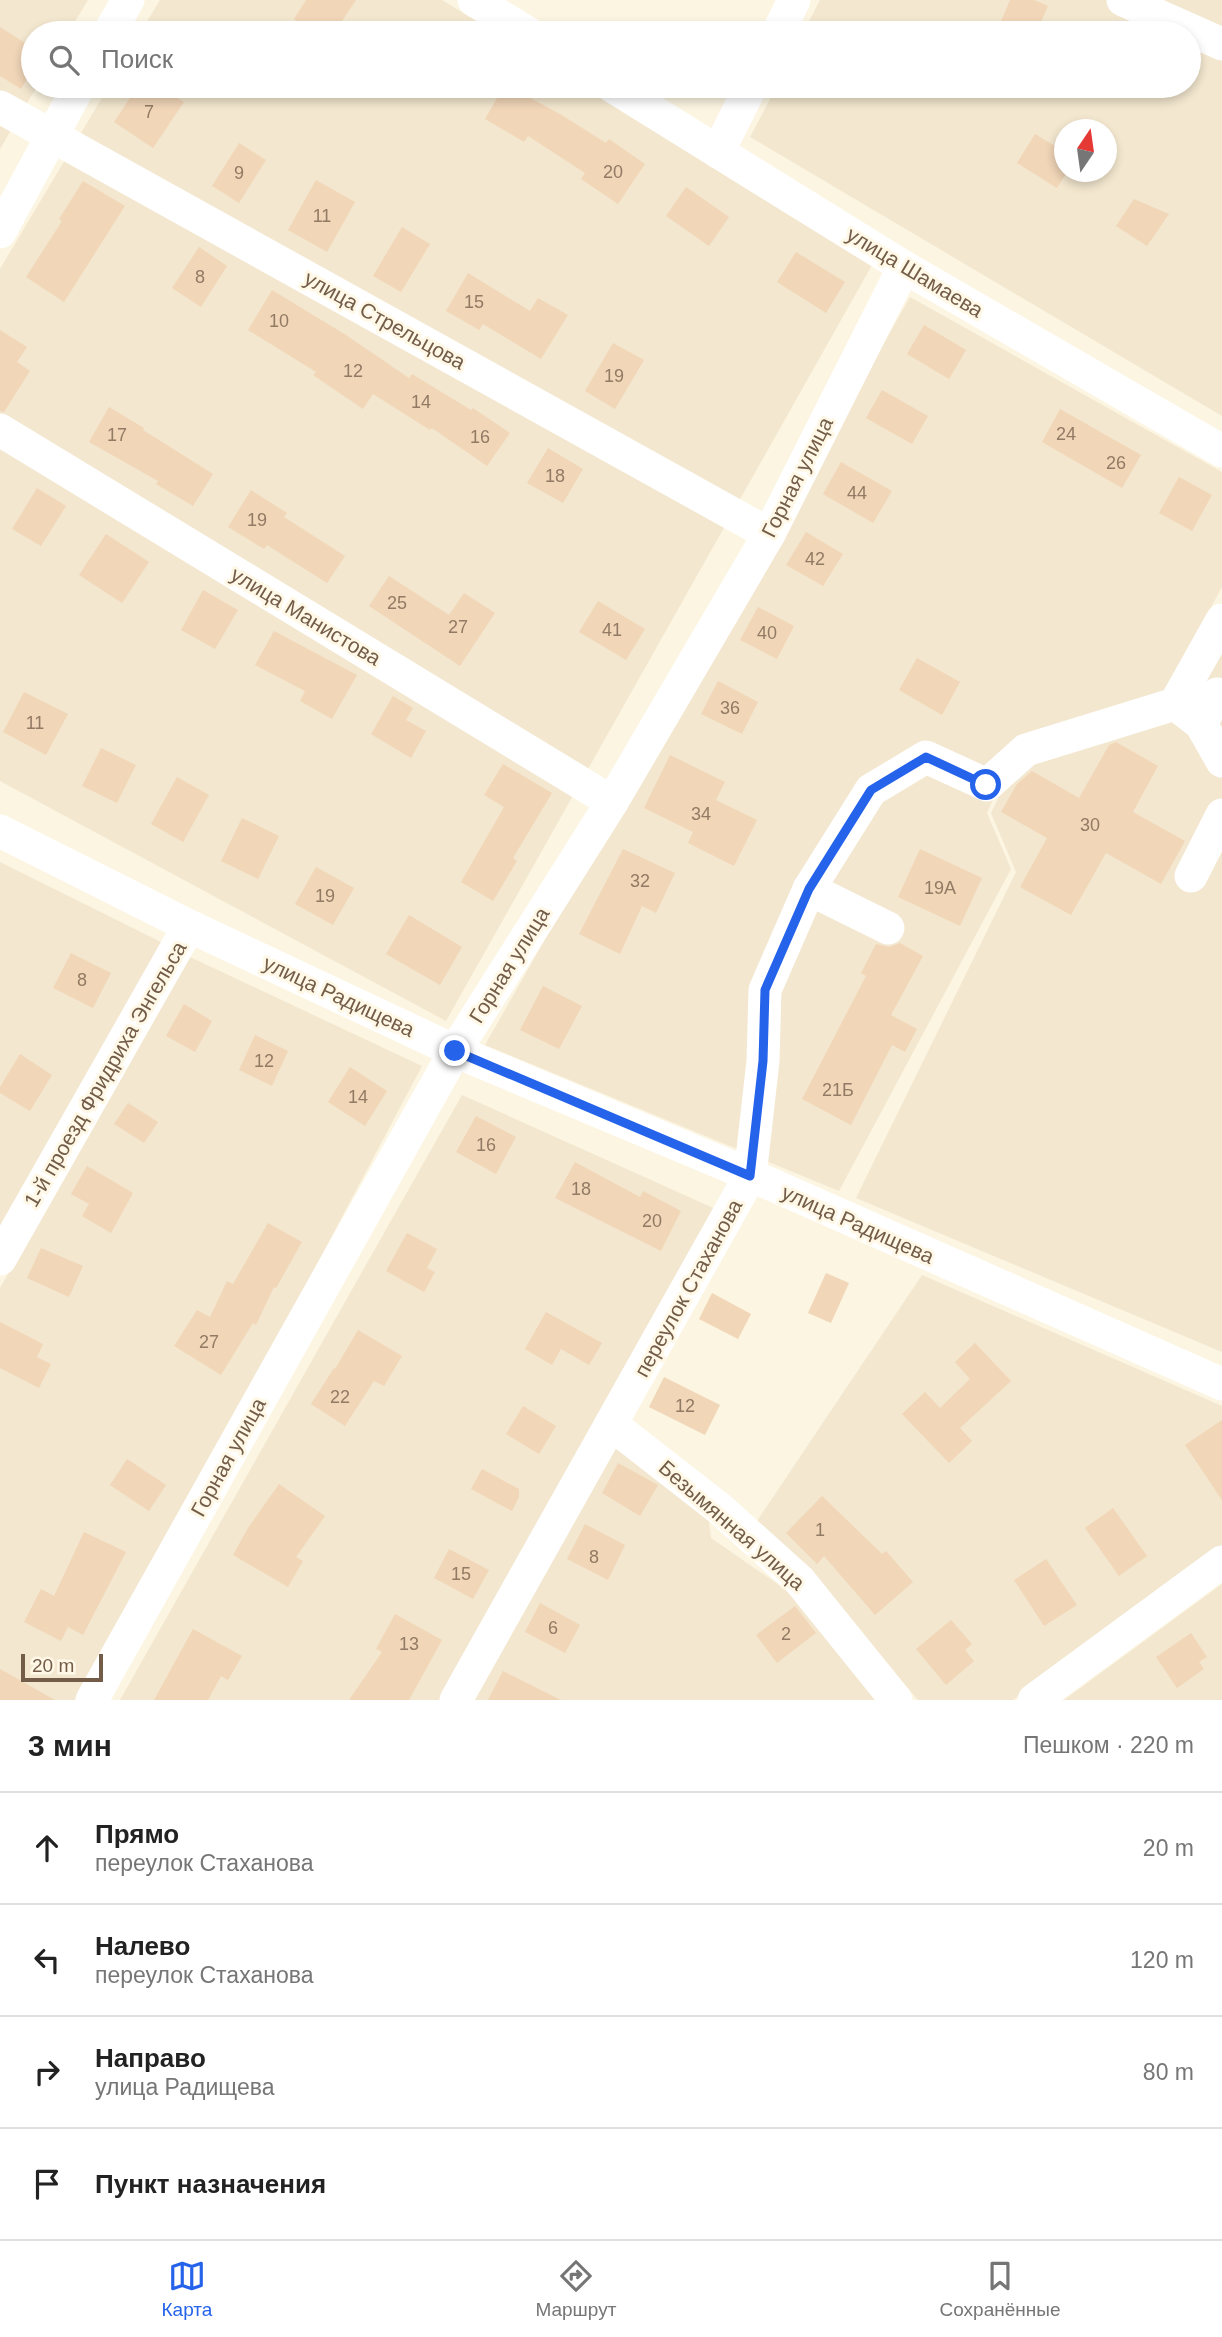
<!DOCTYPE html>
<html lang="ru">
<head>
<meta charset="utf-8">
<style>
	body { margin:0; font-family:Arial,sans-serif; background:#f2f2f2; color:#222 }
	.compass { position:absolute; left:1054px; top:119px; width:63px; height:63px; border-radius:50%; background:#fff; box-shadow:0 4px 10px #0003; rotate:13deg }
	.scale { position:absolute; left:21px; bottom:18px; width:82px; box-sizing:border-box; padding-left:7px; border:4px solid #735d48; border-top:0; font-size:19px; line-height:24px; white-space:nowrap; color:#735d48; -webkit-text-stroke:5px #fff8e7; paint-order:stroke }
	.stop { position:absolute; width:21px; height:21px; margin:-16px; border:5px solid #2563eb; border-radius:50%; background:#fff }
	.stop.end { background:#2563eb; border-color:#fff; box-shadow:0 2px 7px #0008 }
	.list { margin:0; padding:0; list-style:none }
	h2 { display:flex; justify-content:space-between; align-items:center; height:91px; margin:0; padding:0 28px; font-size:30px }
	h2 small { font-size:23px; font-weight:400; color:#767676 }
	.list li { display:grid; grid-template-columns:46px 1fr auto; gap:21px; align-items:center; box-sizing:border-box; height:112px; padding:0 28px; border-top:2px solid #e0e0e0 }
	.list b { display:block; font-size:26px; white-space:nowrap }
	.list p { margin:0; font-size:23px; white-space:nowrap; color:#767676 }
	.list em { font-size:23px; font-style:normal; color:#767676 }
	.icon { flex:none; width:38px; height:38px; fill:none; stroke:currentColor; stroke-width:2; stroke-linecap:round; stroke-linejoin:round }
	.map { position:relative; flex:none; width:1222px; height:1700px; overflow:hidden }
	.search { position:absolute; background:#fff; box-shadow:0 4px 10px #0003; left:21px; right:21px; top:21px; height:77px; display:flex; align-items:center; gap:18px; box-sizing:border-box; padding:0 24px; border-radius:38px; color:#767676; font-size:26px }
	.sheet { height:539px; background:#fff }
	nav { display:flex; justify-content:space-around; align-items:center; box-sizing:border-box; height:98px; border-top:2px solid #e0e0e0; background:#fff; font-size:19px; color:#767676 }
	nav a { display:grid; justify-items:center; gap:4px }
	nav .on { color:#2563eb }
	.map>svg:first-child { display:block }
	.residential { fill:#f3e7cf; fill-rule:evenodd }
	.building { fill:#f1d6b8 }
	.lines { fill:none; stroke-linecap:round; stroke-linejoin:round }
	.minor { stroke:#fff; stroke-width:33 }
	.route { stroke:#2563eb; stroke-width:9 }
	.labels { text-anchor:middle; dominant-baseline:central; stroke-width:6; stroke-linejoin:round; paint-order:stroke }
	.number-label { font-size:18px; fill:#927b64 }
	.street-label { font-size:21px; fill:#735d48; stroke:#fff8e7 }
</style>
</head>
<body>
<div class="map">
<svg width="1222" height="1700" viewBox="0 0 1222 1700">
	<rect width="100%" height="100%" fill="#fcf5e1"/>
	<g class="residential">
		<path d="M0,0H88L68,33H33V86H37L0,149Z"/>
		<path d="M160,0H442L496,33H140Z"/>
		<path d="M820,0H1222V416L750,137L777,86H1189V33H803ZM1064,130H1106V172H1064Z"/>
		<path d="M109,86H581L872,265L446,1021L0,781V269Z"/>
		<path d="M910,297L1222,472V587L1162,697L1015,751L987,813L1011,869L839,1191L485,1045Z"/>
		<path d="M1222,633V1352L856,1198L1016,872L991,813L1018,757L1173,713Z"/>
		<path d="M0,862L167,945L0,1239Z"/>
		<path d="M190,957L422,1066L86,1700H0V1288Z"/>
		<path d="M462,1095L720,1211L447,1700H120Z"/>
		<path d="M922,1275L1222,1406V1552L1013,1700H918L806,1568L753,1527Z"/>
		<path d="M609,1439L707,1506L711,1538L805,1603L883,1700H463Z"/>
		<path d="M1222,1584V1700H1064Z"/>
	</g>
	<g class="building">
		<path d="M306,0H356L334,33H315L294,19Z"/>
		<path d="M1010,0H1034L1048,6L1036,33H996Z"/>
		<path d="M0,27L33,48V69L21,89L0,76Z"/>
		<path d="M138,86H158L184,102L153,148L114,122Z"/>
		<path d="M504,86H508L560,114L606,143L609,139L645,164L618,204L581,179L585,173L528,136L524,142L485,119Z"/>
		<path d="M1035,134L1065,152V175L1057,188L1017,163Z"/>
		<path d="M239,143L266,160L239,203L212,186Z"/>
		<path d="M316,180L355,202L327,252L288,230Z"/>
		<path d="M83,181L125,206L64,302L26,277L62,221L59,219Z"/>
		<path d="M686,187L729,217L709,246L666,216Z"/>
		<path d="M1134,199L1169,214L1147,246L1116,226Z"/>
		<path d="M402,227L430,244L401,292L373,276Z"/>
		<path d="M199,247L227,266L201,307L172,288Z"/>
		<path d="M796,252L845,282L826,313L777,282Z"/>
		<path d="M468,273L530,311L538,298L568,315L541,359L483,324L479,330L446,311Z"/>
		<path d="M272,290L346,335L409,378L412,374L471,410L473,408L510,433L487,466L432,428L430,430L373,394L363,409L313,375L316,372L248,330Z"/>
		<path d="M924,325L966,350L949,379L907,354Z"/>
		<path d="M0,330L27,347L17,362L30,371L4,412L0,411Z"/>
		<path d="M613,343L644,360L615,409L585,391Z"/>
		<path d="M882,390L928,416L912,444L866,418Z"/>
		<path d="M109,407L144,428L143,430L213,474L193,506L156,484L158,481L89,442Z"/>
		<path d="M1060,409L1141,455L1122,488L1042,442Z"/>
		<path d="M548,448L583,469L563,503L527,483Z"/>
		<path d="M841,462L892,491L873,523L823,494Z"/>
		<path d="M1179,477L1212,495L1192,531L1159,513Z"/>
		<path d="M37,488L66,506L41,546L12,529Z"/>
		<path d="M251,490L287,513L284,517L345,556L327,583L267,545L264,549L228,527Z"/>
		<path d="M806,532L843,554L823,586L786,565Z"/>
		<path d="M106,534L149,562L122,603L79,575Z"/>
		<path d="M389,576L449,615L464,593L495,613L460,666L369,606Z"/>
		<path d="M203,590L238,610L215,649L181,630Z"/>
		<path d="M598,601L645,629L626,660L579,632Z"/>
		<path d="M758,607L794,626L777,659L740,640Z"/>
		<path d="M274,631L357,675L332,719L300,701L305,691L255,665Z"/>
		<path d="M917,658L960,682L942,715L899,690Z"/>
		<path d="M718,681L758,702L742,734L701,714Z"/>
		<path d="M24,692L68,714L46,755L3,732Z"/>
		<path d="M393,696L413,708L406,720L426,731L411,758L371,734Z"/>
		<path d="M1116,742L1158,766L1133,812L1185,841L1161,884L1106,853L1071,915L1020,887L1047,838L1001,812L1017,784L1032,771L1079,798L1109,745Z"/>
		<path d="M101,748L136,765L117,803L82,786Z"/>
		<path d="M670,755L725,782L716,800L757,820L734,866L688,843L693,832L644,808Z"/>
		<path d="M503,764L552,793L513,858L517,861L493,901L461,882L504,807L484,795Z"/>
		<path d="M177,777L209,795L183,842L151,824Z"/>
		<path d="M242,818L279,836L258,879L221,861Z"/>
		<path d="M623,849L675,873L656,913L642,906L620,954L579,934Z"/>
		<path d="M920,849L982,878L960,926L898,897Z"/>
		<path d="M316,867L354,888L333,925L295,904Z"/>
		<path d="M409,915L462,947L440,985L386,954Z"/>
		<path d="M900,943L923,956L891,1015L917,1029L905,1052L892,1045L851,1125L802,1099L866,976L861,973L876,944L889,947Z"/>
		<path d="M71,953L111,973L93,1008L53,988Z"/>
		<path d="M543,986L582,1006L559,1049L520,1030Z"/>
		<path d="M184,1004L212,1021L195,1052L166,1036Z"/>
		<path d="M255,1035L288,1051L272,1086L239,1070Z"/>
		<path d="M20,1054L52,1075L30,1111L0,1093V1087Z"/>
		<path d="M350,1067L387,1091L365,1126L328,1102Z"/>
		<path d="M128,1103L158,1122L144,1143L114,1124Z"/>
		<path d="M476,1116L516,1137L496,1174L456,1152Z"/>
		<path d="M575,1162L640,1197L643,1191L681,1211L661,1251L555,1198Z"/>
		<path d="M87,1166L133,1193L111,1233L82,1216L89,1204L71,1194Z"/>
		<path d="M268,1223L302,1242L276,1288L274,1287L256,1325L253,1323L221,1375L174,1346L197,1310L210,1317L227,1281L233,1284Z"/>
		<path d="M407,1233L437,1249L427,1268L435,1272L424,1292L386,1271Z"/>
		<path d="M41,1248L83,1266L69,1297L27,1278Z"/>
		<path d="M826,1273L849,1283L831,1323L808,1313Z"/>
		<path d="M712,1293L751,1314L738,1339L699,1319Z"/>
		<path d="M546,1312L602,1343L589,1365L561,1349L552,1365L525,1349Z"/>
		<path d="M0,1322L43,1344L37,1357L51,1364L39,1388L0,1368Z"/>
		<path d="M358,1330L402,1356L384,1386L374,1381L345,1426L311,1404L334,1368L335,1369Z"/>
		<path d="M975,1343L1011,1381L960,1428L972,1441L949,1463L902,1414L925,1392L940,1408L970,1379L955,1362Z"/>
		<path d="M664,1377L720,1405L705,1435L649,1407Z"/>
		<path d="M523,1406L556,1426L539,1454L506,1434Z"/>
		<path d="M1222,1420V1500L1185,1445Z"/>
		<path d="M127,1459L166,1485L149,1511L110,1485Z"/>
		<path d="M618,1463L658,1485L640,1516L602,1493Z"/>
		<path d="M482,1469L519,1489V1497L512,1511L471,1489Z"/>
		<path d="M279,1484L325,1516L296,1557L303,1561L288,1587L233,1555L248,1528Z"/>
		<path d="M822,1496L882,1554L886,1551L913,1582L875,1615L824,1556L817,1564L786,1533Z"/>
		<path d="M1113,1508L1147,1556L1119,1576L1085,1528Z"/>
		<path d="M585,1524L625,1545L608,1580L567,1559Z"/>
		<path d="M84,1532L126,1552L83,1635L68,1627L61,1641L24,1622L41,1589L54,1596Z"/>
		<path d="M449,1549L489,1570L473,1599L434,1578Z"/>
		<path d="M1046,1559L1077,1605L1044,1626L1014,1580Z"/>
		<path d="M540,1603L580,1625L565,1653L525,1632Z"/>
		<path d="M795,1606L816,1633L777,1663L756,1635Z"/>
		<path d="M395,1614L442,1640L409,1700H349L382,1652L376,1649Z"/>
		<path d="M951,1620L972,1644L965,1650L974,1661L946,1685L916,1649Z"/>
		<path d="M193,1629L242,1656L228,1680L221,1676L208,1700H154Z"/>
		<path d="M1191,1633L1207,1657L1199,1662L1204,1669L1177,1688L1156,1657Z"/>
		<path d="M0,1669L55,1700H0Z"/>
		<path d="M503,1671L561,1700H488Z"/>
	</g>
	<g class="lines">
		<g class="minor">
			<path d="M474,0L528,33"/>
			<path d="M1123,0L1222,44"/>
			<path d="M109,33L128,0"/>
			<path d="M778,33L794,0"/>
			<path d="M612,86L904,267L1222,451"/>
			<path d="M0,107L769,534"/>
			<path d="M718,152L751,86"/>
			<path d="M0,232L79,86"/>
			<path d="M0,430L612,802"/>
			<path d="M1175,704L1201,724L1222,761"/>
			<path d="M1201,724L1217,694"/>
			<path d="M0,831L189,926L455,1051L741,1171L1222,1384"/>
			<path d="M1191,876L1222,815"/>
			<path d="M809,889L888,928"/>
			<path d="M0,1259L189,926"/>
			<path d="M611,1424L720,1509L800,1581L896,1700"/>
			<path d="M92,1700L455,1051L612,802L769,534L904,267"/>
			<path d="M456,1700L750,1176L763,1061L765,990L809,889L871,790L926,757L987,785L1026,750L1175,704L1222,620"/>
			<path d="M1034,1700L1222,1562"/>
		</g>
	</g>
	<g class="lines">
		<path class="route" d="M455,1051L750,1176L763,1061L765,990L809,889L871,790L926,757L986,785"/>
	</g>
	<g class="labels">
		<g class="number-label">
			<text x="149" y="112">7</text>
			<text x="613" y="172">20</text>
			<text x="239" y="173">9</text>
			<text x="322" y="216">11</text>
			<text x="200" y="277">8</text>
			<text x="474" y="302">15</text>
			<text x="279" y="321">10</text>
			<text x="353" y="371">12</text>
			<text x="614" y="376">19</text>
			<text x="421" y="402">14</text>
			<text x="1066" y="434">24</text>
			<text x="117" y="435">17</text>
			<text x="480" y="437">16</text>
			<text x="1116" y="463">26</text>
			<text x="555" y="476">18</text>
			<text x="857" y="493">44</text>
			<text x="257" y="520">19</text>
			<text x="815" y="559">42</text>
			<text x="397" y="603">25</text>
			<text x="458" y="627">27</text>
			<text x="612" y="630">41</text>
			<text x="767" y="633">40</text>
			<text x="730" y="708">36</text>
			<text x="35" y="723">11</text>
			<text x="701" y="814">34</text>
			<text x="1090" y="825">30</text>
			<text x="640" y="881">32</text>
			<text x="940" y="888">19А</text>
			<text x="325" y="896">19</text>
			<text x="82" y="980">8</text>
			<text x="264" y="1061">12</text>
			<text x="838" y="1090">21Б</text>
			<text x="358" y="1097">14</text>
			<text x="486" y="1145">16</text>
			<text x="581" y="1189">18</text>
			<text x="652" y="1221">20</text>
			<text x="209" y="1342">27</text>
			<text x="340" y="1397">22</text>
			<text x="685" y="1406">12</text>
			<text x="820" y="1530">1</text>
			<text x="594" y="1557">8</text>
			<text x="461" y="1574">15</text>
			<text x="553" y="1628">6</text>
			<text x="786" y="1634">2</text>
			<text x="409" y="1644">13</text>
		</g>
		<g class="street-label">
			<text transform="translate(915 272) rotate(31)">улица Шамаева</text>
			<text transform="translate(385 320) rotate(29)">улица Стрельцова</text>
			<text transform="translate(797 477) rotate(-63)">Горная улица</text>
			<text transform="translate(306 616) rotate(31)">улица Манистова</text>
			<text transform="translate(509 965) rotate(-58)">Горная улица</text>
			<text transform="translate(339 996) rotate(25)">улица Радищева</text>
			<text transform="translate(105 1074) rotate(-60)">1-й проезд Фридриха Энгельса</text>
			<text transform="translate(858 1224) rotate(24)">улица Радищева</text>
			<text transform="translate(688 1288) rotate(-61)">переулок Стаханова</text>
			<text transform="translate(228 1457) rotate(-61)">Горная улица</text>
			<text transform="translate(732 1525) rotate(41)">Безымянная улица</text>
		</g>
	</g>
</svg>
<svg class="compass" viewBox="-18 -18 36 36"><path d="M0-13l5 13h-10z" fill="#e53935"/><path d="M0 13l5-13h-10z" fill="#767676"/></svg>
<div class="scale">20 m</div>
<div class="stop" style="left:986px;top:785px"></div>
<div class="stop end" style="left:455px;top:1051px"></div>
<div class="search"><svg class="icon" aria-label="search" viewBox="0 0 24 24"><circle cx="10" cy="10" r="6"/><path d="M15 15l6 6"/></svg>Поиск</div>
</div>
<section class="sheet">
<h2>3 мин<small>Пешком · 220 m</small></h2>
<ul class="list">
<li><svg class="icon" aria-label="ahead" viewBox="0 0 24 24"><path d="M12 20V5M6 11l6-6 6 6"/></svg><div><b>Прямо</b><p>переулок Стаханова</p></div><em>20 m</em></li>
<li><svg class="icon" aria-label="left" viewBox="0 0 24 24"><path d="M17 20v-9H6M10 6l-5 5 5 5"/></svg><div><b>Налево</b><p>переулок Стаханова</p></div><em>120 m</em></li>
<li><svg class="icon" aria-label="right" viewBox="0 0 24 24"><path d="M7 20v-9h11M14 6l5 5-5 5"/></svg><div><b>Направо</b><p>улица Радищева</p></div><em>80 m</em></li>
<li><svg class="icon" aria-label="arrive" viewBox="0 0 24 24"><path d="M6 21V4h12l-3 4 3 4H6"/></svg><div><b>Пункт назначения</b></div></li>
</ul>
</section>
<nav>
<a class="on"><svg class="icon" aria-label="map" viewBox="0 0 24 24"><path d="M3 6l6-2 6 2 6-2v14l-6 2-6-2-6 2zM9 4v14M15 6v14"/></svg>Карта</a>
<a><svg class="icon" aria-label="directions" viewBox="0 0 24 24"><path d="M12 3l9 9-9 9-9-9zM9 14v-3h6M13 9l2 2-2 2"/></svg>Маршрут</a>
<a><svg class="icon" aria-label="saved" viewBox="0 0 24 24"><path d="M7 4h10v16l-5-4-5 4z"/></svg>Сохранённые</a>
</nav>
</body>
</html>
